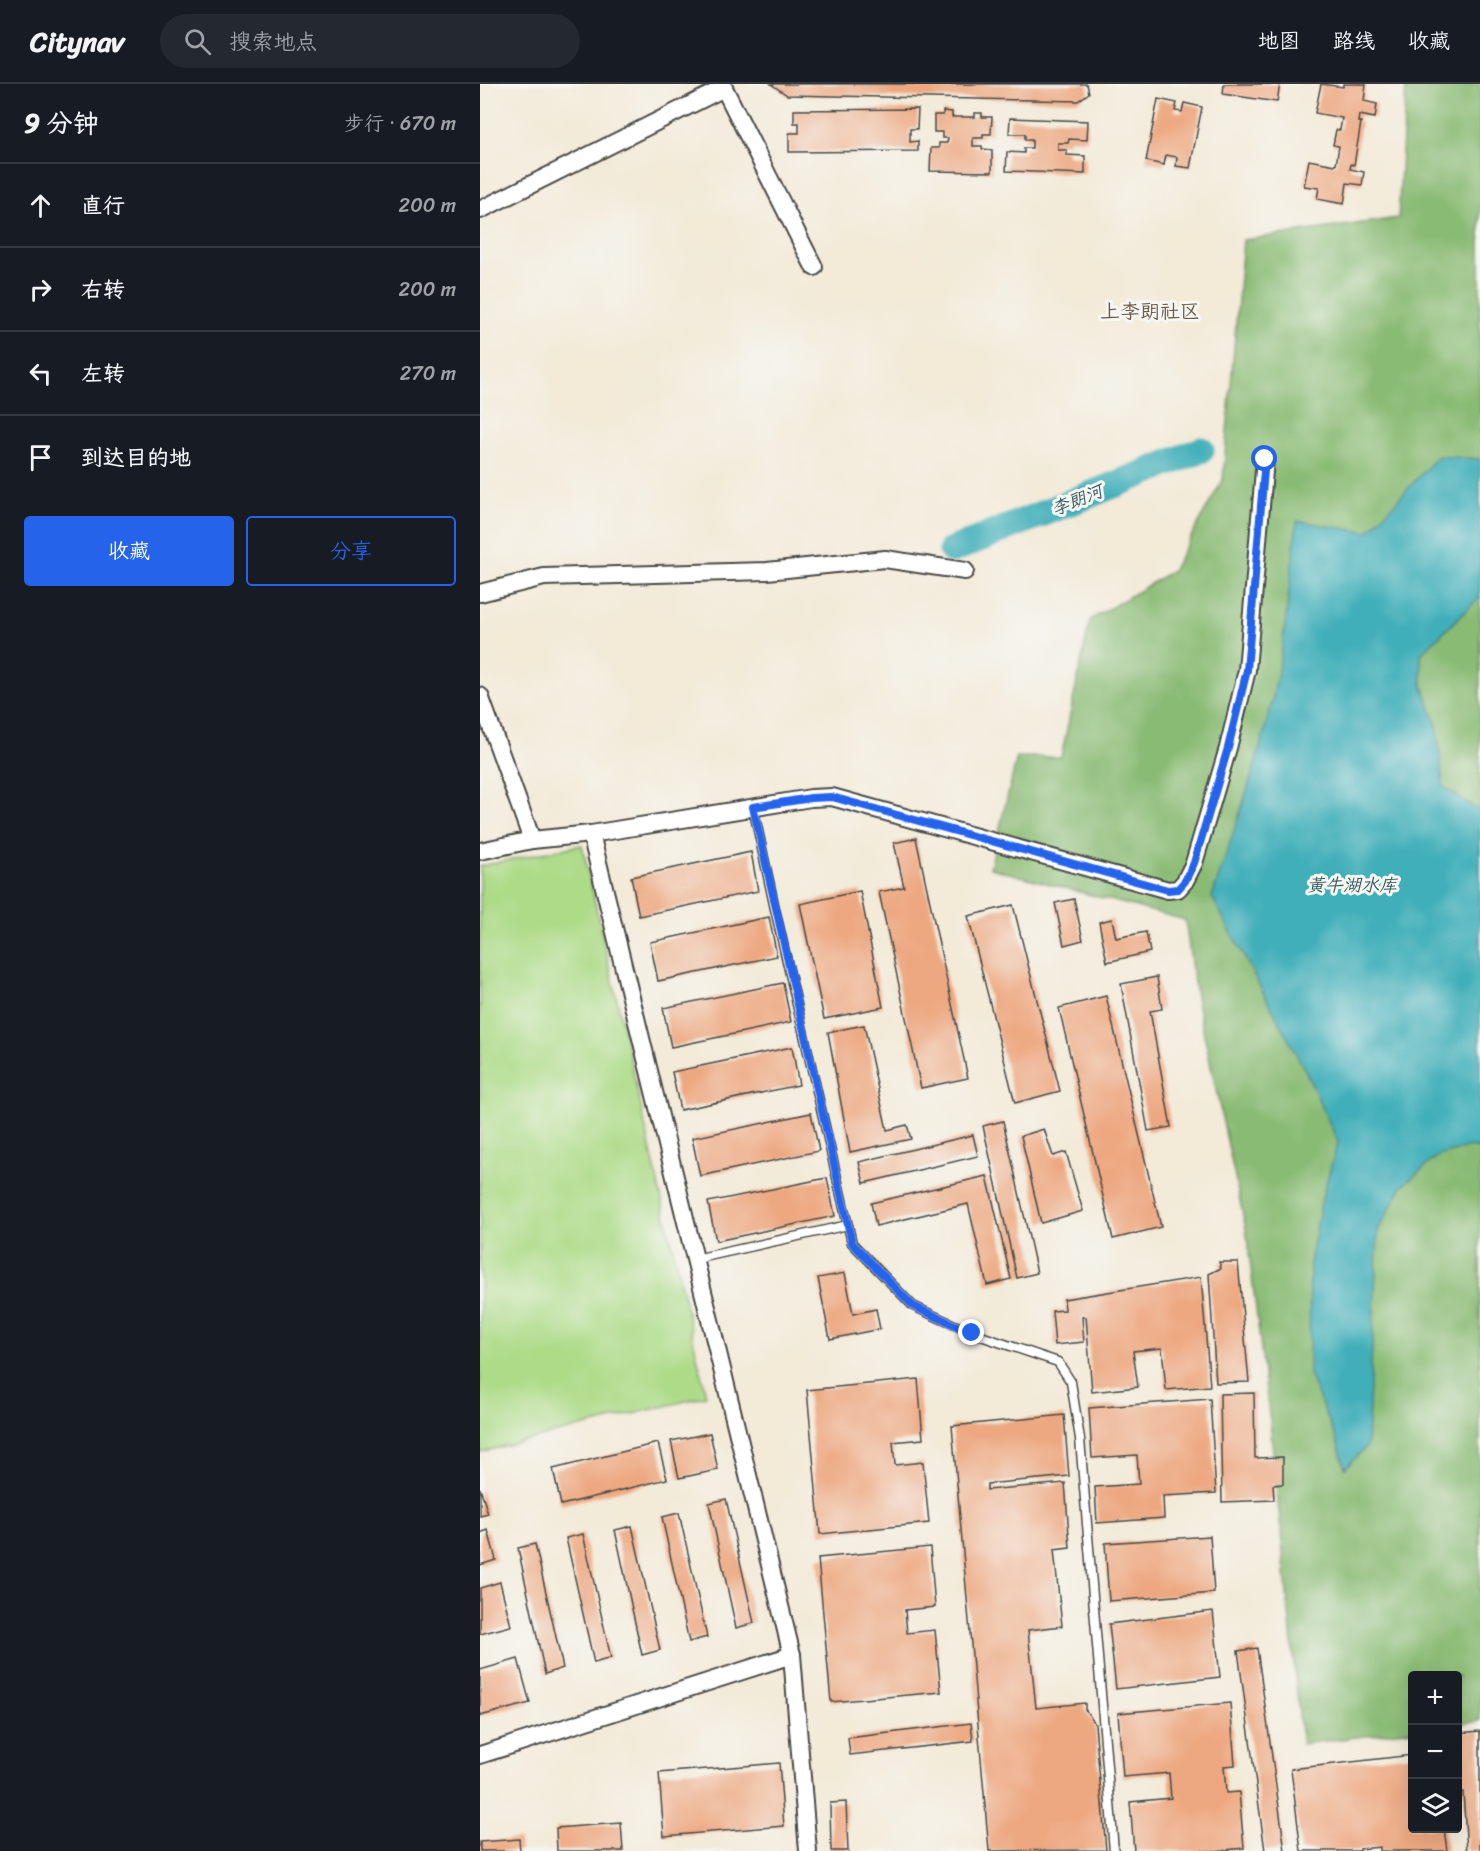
<!DOCTYPE html>
<html lang="zh">
<head>
<meta charset="utf-8">
<style>
	body { margin:0; font-family:Sriracha,"LXGW WenKai TC",sans-serif; background:#242831; color:#f1f3f6 }
	.controls { position:absolute; right:18px; bottom:18px; display:grid; overflow:hidden; border-radius:6px; box-shadow:0 6px 24px #0002 }
	.controls button { width:54px; height:54px; display:grid; place-items:center; padding:0; border:0; border-bottom:2px solid #363941; background:#171b24; color:#f1f3f6; font:30px sans-serif }
	.stop { position:absolute; width:18px; height:18px; margin:-14px; border:4px solid #2563eb; border-radius:50%; background:#fff }
	.stop.end { background:#2563eb; border-color:#fff; box-shadow:0 2px 6px #0008 }
	.list { margin:0; padding:0; list-style:none }
	h2 { display:flex; justify-content:space-between; align-items:center; height:78px; margin:0; padding:0 24px; font-size:26px }
	h2 small { font-size:20px; font-weight:400; color:#9ea1a6 }
	.list li { display:grid; grid-template-columns:39px 1fr auto; gap:18px; align-items:center; box-sizing:border-box; height:84px; padding:0 24px; border-top:2px solid #363941 }
	.list b { display:block; font-size:22px; white-space:nowrap }
	.list em { font-size:20px; font-style:normal; color:#9ea1a6 }
	.actions { display:flex; gap:12px; padding:18px 24px }
	.actions a { flex:1; padding:14px 0; border:2px solid #2563eb; border-radius:6px; text-align:center; font-size:21px; color:#2563eb }
	.actions .main { background:#2563eb; color:#fff }
	.icon { flex:none; width:33px; height:33px; fill:none; stroke:currentColor; stroke-width:2; stroke-linecap:round; stroke-linejoin:round }
	.map { position:relative; flex:none; width:1000px; height:1767px; overflow:hidden }
	header { display:flex; align-items:center; gap:36px; box-sizing:border-box; height:84px; padding:0 30px; background:#171b24; border-bottom:2px solid #363941 }
	header strong { font-size:28px }
	nav { display:flex; gap:33px; margin-inline-start:auto; font-size:21px }
	.search { width:420px; height:54px; background:#242831; display:flex; align-items:center; gap:15px; box-sizing:border-box; padding:0 21px; border-radius:33px; color:#9ea1a6; font-size:22px }
	main { display:flex }
	aside { flex:1; background:#171b24 }
	.map>svg:first-child { display:block }
	.green { fill:#addb88; stroke:#6c835a; stroke-width:1.5 }
	.forest { fill:#8abb74; stroke:#5a7350; stroke-width:1.5 }
	.water { fill:#3fafb9; stroke:#356d72; stroke-width:1.5 }
	.lines { fill:none; stroke-linecap:round; stroke-linejoin:round }
	.river { stroke:#3fafb9; stroke-width:27 }
	.building { fill:#eda881 }
	.lane-casing { stroke:#494845; stroke-width:11 }
	.street-casing { stroke:#494845; stroke-width:20 }
	.lane { stroke:#fff; stroke-width:8 }
	.street { stroke:#fff; stroke-width:16 }
	.route { stroke:#2563eb; stroke-width:8 }
	.labels { text-anchor:middle; dominant-baseline:central; stroke-width:6; stroke-linejoin:round; paint-order:stroke }
	.water-label { font-size:18px; font-style:italic; fill:#32595d; stroke:#f6f6f2 }
	.quarter-label { font-size:20px; fill:#6f5749; stroke:#f6f6f2 }
</style>
</head>
<body>
<header>
<strong>Citynav</strong>
<div class="search"><svg class="icon" aria-label="search" viewBox="0 0 24 24"><circle cx="10" cy="10" r="6"/><path d="M15 15l6 6"/></svg>搜索地点</div>
<nav><a>地图</a><a>路线</a><a>收藏</a></nav>
</header>
<main>
<aside>
<h2>9 分钟<small>步行 · 670 m</small></h2>
<ul class="list">
<li><svg class="icon" aria-label="ahead" viewBox="0 0 24 24"><path d="M12 20V5M6 11l6-6 6 6"/></svg><div><b>直行</b></div><em>200 m</em></li>
<li><svg class="icon" aria-label="right" viewBox="0 0 24 24"><path d="M7 20v-9h11M14 6l5 5-5 5"/></svg><div><b>右转</b></div><em>200 m</em></li>
<li><svg class="icon" aria-label="left" viewBox="0 0 24 24"><path d="M17 20v-9H6M10 6l-5 5 5 5"/></svg><div><b>左转</b></div><em>270 m</em></li>
<li><svg class="icon" aria-label="arrive" viewBox="0 0 24 24"><path d="M6 21V4h12l-3 4 3 4H6"/></svg><div><b>到达目的地</b></div></li>
</ul>
<div class="actions"><a class="main">收藏</a><a>分享</a></div>
</aside>
<div class="map">
<svg width="1000" height="1767" viewBox="0 0 1000 1767">
	<rect width="100%" height="100%" fill="#f6f6f2"/>
	<filter id="ink" filterUnits="userSpaceOnUse"><feTurbulence type="fractalNoise" baseFrequency=".0167" numOctaves="2"/><feDisplacementMap in="SourceGraphic" scale="12" xChannelSelector="R" yChannelSelector="G"/><feConvolveMatrix kernelMatrix="1 2 1 2 8 2 1 2 1" color-interpolation-filters="sRGB"/></filter>
	<filter id="wash" filterUnits="userSpaceOnUse"><feTurbulence type="fractalNoise" baseFrequency=".008" numOctaves="4" result="noise"/><feDisplacementMap in="SourceGraphic" scale="24" xChannelSelector="R" yChannelSelector="G"/><feGaussianBlur stdDeviation="1.35" result="paint"/><feColorMatrix in="noise" values="0 0 0 0 0 0 0 0 0 0 0 0 0 0 0 0 0 1.4 0 .05"/><feComposite in="paint" operator="in"/></filter>
	<g filter="url(#wash)">
		<rect width="100%" height="100%" fill="#f3ead8"/>
		<path class="green" d="M102,761L226,1312L0,1368V782Z"/>
		<path class="forest" d="M926,0H1000V1637L978,1640V1592H932V1646L822,1660L790,1338L766,1145L716,913L705,836L510,784L537,673H581L610,536L692,487L743,395L763,156L918,134Z"/>
		<path class="water" d="M958,372L1000,375V513L941,570L942,600L957,642L963,702L1000,727V1065L991,1063L958,1072L922,1102L898,1147L887,1362L865,1384L857,1356L829,1290L830,1180L842,1114L858,1058L826,988L732,813C753,750 775,687 791,622C805,562 809,499 817,437L888,448Z"/>
		<g class="lines">
			<path class="river" d="M472,466L721,366"/>
		</g>
		<g id="blocks">
			<g class="building">
				<path d="M291,0H607L609,9L598,17L307,11Z"/>
				<path d="M744,0H800L797,18L743,10Z"/>
				<path d="M841,0L863,3V0H886L884,17L897,20L895,34L879,31L878,38H881L874,81L871,80L870,85L884,88L882,101L867,99L864,120L837,115L839,104L824,102L829,76L856,81L859,62L853,61L856,46H860L862,34L835,29Z"/>
				<path d="M678,15L697,19L695,27L702,28L704,19L722,23L710,84L696,82L697,73L686,71L684,81L666,77Z"/>
				<path d="M438,25L437,45H430V58L438,57V67L309,68V49H319V39H314V26Z"/>
				<path d="M463,27L472,28V33H495V29H502V33H512L511,50H503V54H493V62H502V65L512,66V88L450,87L451,64H459V59H467L468,54H462V48H454V31H463Z"/>
				<path d="M530,34L608,37L607,56L589,55L588,59H578V66H587V71L605,72V90L526,87L527,68L544,69V64H552V56H545V50H529Z"/>
				<path d="M436,754L488,994L441,1004L399,808L424,803L414,759Z"/>
				<path d="M271,768L278,807L159,832L151,793Z"/>
				<path d="M380,807L403,923L344,935L320,820Z"/>
				<path d="M594,815L603,856L584,861L575,819Z"/>
				<path d="M533,821L580,1007L535,1019L488,832Z"/>
				<path d="M289,833L297,872L178,897L170,858Z"/>
				<path d="M632,835L636,854L666,848L670,868L627,878L619,838Z"/>
				<path d="M677,893L682,925L670,927L691,1043L668,1047L641,900Z"/>
				<path d="M303,899L311,938L191,963L183,924Z"/>
				<path d="M626,912L681,1143L633,1155L579,924Z"/>
				<path d="M384,941L407,1046L427,1041L431,1055L370,1068L348,948Z"/>
				<path d="M312,963L319,1001L200,1026L192,988Z"/>
				<path d="M331,1029L339,1067L220,1092L212,1054Z"/>
				<path d="M523,1037L557,1189L537,1194L503,1042Z"/>
				<path d="M564,1045L573,1072L586,1068L603,1127L561,1139L541,1052Z"/>
				<path d="M493,1051L498,1072L384,1099L379,1078Z"/>
				<path d="M507,1092L531,1195L507,1201L488,1120L396,1142L391,1119Z"/>
				<path d="M347,1094L355,1132L236,1157L228,1118Z"/>
				<path d="M739,1178H758L769,1298L736,1299L729,1190L741,1184Z"/>
				<path d="M365,1189L373,1230L396,1225L400,1245L350,1255L338,1194Z"/>
				<path d="M721,1193L730,1302L686,1306L682,1264L653,1267L658,1303L612,1308L606,1233H602L604,1258L575,1261L572,1227L585,1226L584,1215Z"/>
				<path d="M438,1295L443,1355L413,1358L415,1381L443,1378L449,1439L340,1450L327,1306Z"/>
				<path d="M774,1309L775,1374L803,1373V1400L793,1401L794,1416L742,1418L740,1310Z"/>
				<path d="M730,1315L736,1409L683,1412L684,1434L617,1439L615,1403L659,1400L657,1371L612,1374L609,1324Z"/>
				<path d="M584,1331L589,1392L507,1400V1406L585,1399L590,1464L574,1466L582,1542L548,1546L556,1624L605,1619V1625L615,1640L626,1766L509,1767L472,1342Z"/>
				<path d="M230,1349L238,1386L199,1394L191,1357Z"/>
				<path d="M178,1359L187,1395L81,1421L73,1385Z"/>
				<path d="M0,1404L8,1430L0,1432Z"/>
				<path d="M246,1415L274,1539L256,1544L229,1419Z"/>
				<path d="M199,1429L227,1553L209,1558L182,1433Z"/>
				<path d="M152,1442L180,1566L162,1571L135,1446Z"/>
				<path d="M8,1446L16,1476L0,1481V1449Z"/>
				<path d="M103,1450L131,1574L114,1579L86,1454Z"/>
				<path d="M730,1452L734,1509L629,1517L625,1459Z"/>
				<path d="M55,1460L83,1584L65,1590L38,1464Z"/>
				<path d="M450,1463L455,1523L425,1526L427,1549L455,1546L461,1608L351,1618L338,1474Z"/>
				<path d="M20,1498L31,1542L0,1550V1504Z"/>
				<path d="M733,1527L740,1593L636,1605L629,1540Z"/>
				<path d="M777,1564L805,1767H785L758,1567Z"/>
				<path d="M38,1575L50,1619L0,1632V1586Z"/>
				<path d="M750,1619L755,1681L744,1682L746,1709L759,1708L764,1764L735,1767H654L650,1718L691,1714L689,1689L643,1693L638,1629Z"/>
				<path d="M491,1639L493,1657L370,1671L368,1654Z"/>
				<path d="M1000,1647V1767H987L983,1708H978V1649Z"/>
				<path d="M932,1671V1744H964L967,1767H900V1763L880,1765V1767H821L811,1685Z"/>
				<path d="M299,1679L304,1742L184,1752L179,1689Z"/>
				<path d="M366,1718L368,1767H351L350,1719Z"/>
				<path d="M141,1739L143,1767H77L76,1744Z"/>
				<path d="M39,1755L40,1767H0V1758Z"/>
			</g>
		</g>
	</g>
	<g filter="url(#ink)">
		<use href="#blocks" fill-opacity="0" stroke="#494845" stroke-width="1.5"/>
		<g class="lines">
			<defs>
				<g id="lane">
					<path d="M273,723L295,825L372,1159L433,1222L492,1249L578,1278L591,1298L600,1355L634,1767"/>
					<path d="M215,1175L368,1141"/>
				</g>
				<g id="street">
					<path d="M242,0L334,183"/>
					<path d="M0,126L244,4"/>
					<path d="M0,509L64,493L287,487L405,475L485,487"/>
					<path d="M0,612L52,756"/>
					<path d="M111,750L312,1571L328,1767"/>
					<path d="M0,767L52,756L111,750L331,714L352,713L688,806L698,805L705,797L714,779L748,664L767,586L785,375"/>
					<path d="M0,1671L312,1571"/>
				</g>
			</defs>
			<use href="#lane" class="lane-casing"/>
			<use href="#street" class="street-casing"/>
			<use href="#lane" class="lane"/>
			<use href="#street" class="street"/>
		</g>
	</g>
	<g class="lines" filter="url(#ink)">
		<path class="route" d="M492,1249L433,1222L372,1159L273,723L331,714L352,713L688,806L698,805L705,797L714,779L748,664L767,586L785,375"/>
	</g>
	<g class="labels">
		<g class="water-label">
			<text transform="translate(597 416) rotate(-22)">李朗河</text>
			<text x="872" y="801">黄牛湖水库</text>
		</g>
		<g class="quarter-label">
			<text x="670" y="227">上李朗社区</text>
		</g>
	</g>
</svg>
<div class="controls">
<button>+</button>
<button>−</button>
<button><svg class="icon" aria-label="layers" viewBox="0 0 24 24"><path d="M12 4l9 5-9 5-9-5zM3 14l9 5 9-5"/></svg></button>
</div>
<div class="stop" style="left:785px;top:375px"></div>
<div class="stop end" style="left:492px;top:1249px"></div>
</div>
</main>
</body>
</html>
